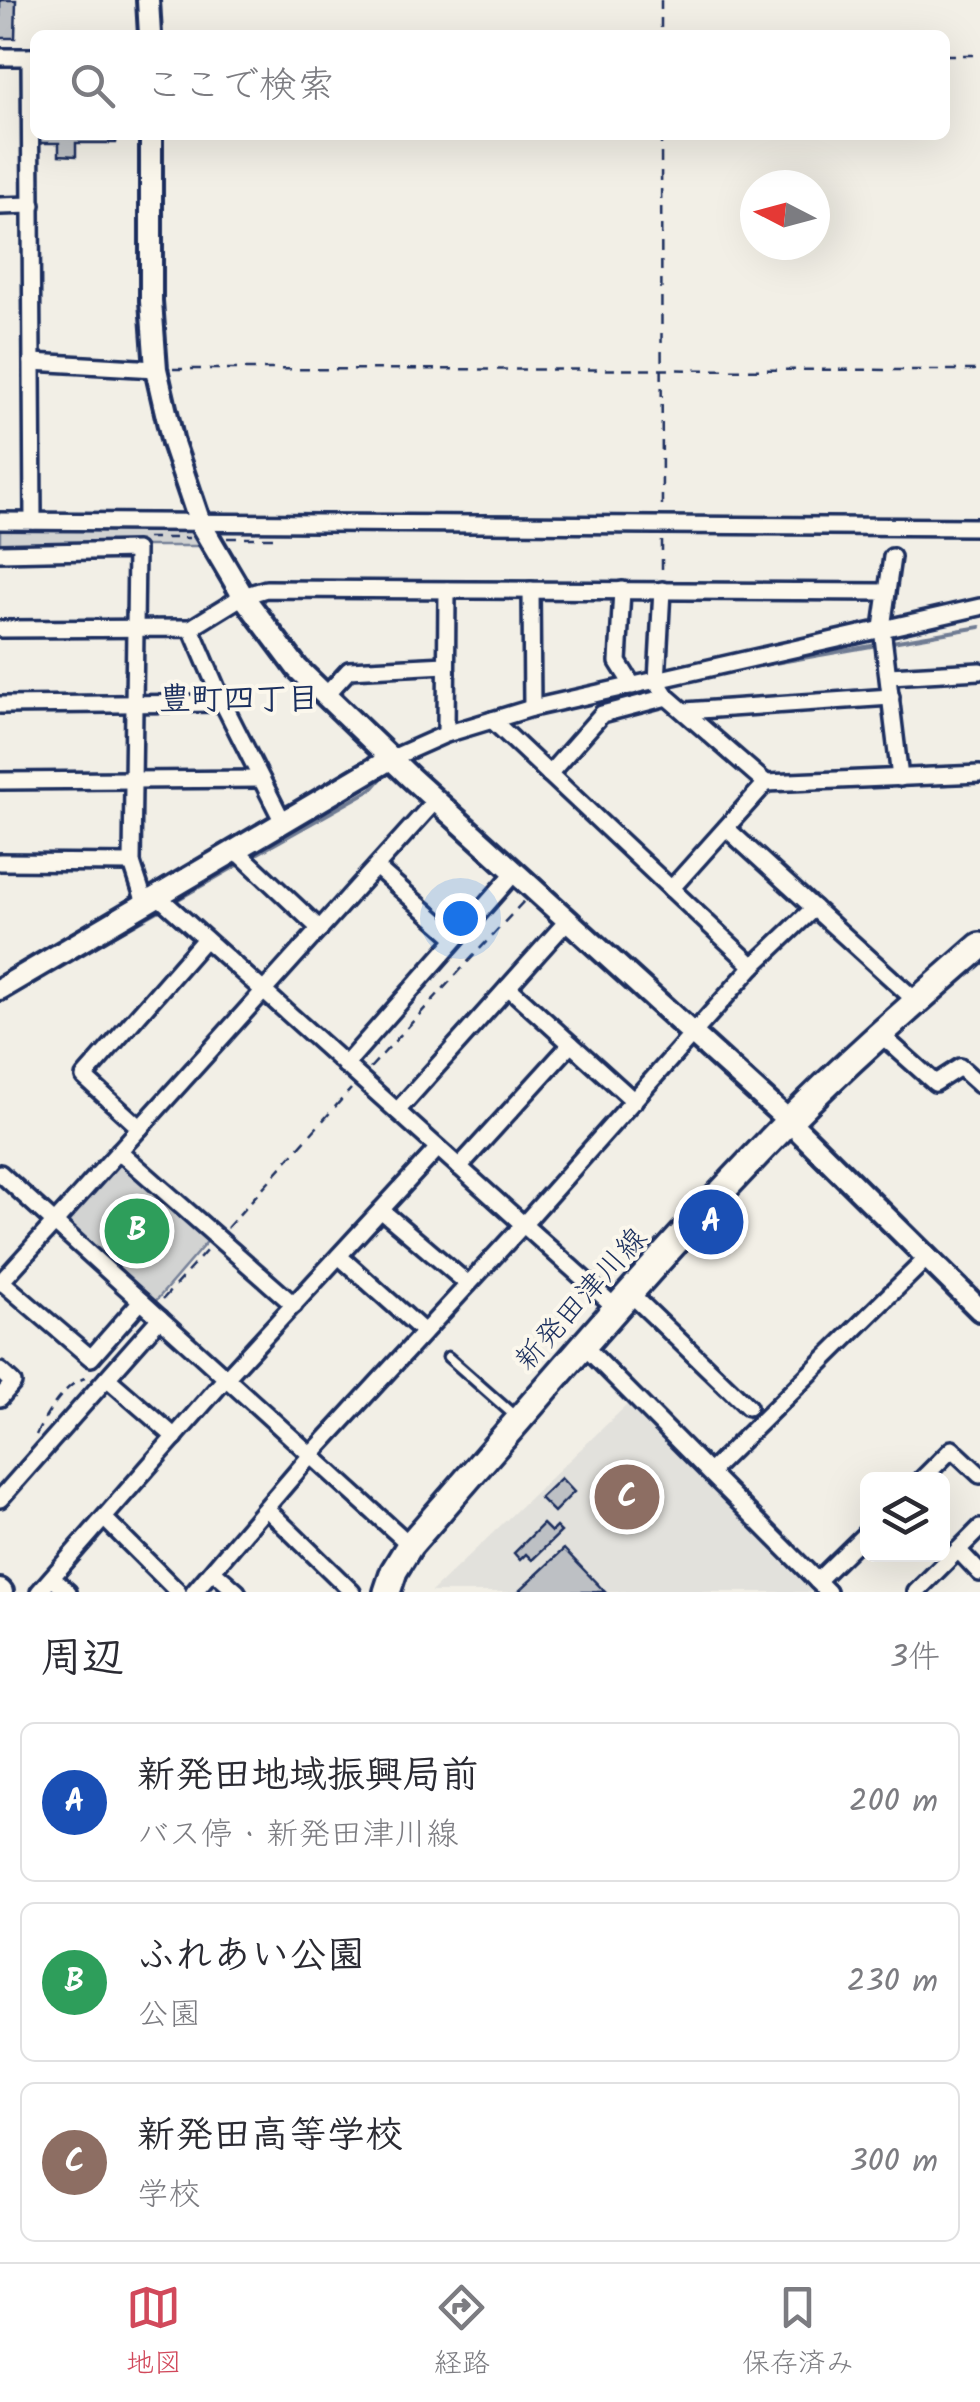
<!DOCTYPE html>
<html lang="ja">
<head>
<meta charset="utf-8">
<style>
	body { margin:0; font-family:Kalam,"Klee One",sans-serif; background:#f2f2f3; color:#2b2b33 }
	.controls { position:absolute; right:30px; bottom:30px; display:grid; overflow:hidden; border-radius:15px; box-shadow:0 10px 40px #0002 }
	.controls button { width:90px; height:90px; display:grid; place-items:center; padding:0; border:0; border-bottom:2px solid #e1e1e2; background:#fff; color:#2b2b33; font:50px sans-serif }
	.compass { position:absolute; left:740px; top:170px; width:90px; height:90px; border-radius:50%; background:#fff; box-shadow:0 10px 40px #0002; rotate:276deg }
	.you { position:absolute; left:460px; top:918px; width:35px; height:35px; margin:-25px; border:8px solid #fff; border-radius:50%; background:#1a73e8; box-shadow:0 0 0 15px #1a73e833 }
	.badge { display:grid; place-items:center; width:65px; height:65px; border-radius:50%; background:#d1495b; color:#fff; font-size:32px; font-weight:700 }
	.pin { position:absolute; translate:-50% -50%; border:5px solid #fff; box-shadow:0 2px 10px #0006 }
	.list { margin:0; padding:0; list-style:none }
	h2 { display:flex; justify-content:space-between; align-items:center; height:130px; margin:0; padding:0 40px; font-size:42px }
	h2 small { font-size:32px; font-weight:400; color:#7c7c81 }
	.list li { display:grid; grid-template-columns:65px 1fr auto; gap:30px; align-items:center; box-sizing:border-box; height:160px; margin:0 20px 20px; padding:0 20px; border:2px solid #e1e1e2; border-radius:15px }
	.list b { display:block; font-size:38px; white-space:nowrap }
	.list p { margin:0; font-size:32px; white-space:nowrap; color:#7c7c81 }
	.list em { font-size:32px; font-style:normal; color:#7c7c81 }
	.icon { flex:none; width:55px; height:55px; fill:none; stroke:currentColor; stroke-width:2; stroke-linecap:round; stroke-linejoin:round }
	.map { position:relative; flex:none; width:980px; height:1592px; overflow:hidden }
	.search { position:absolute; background:#fff; box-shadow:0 10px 40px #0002; left:30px; right:30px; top:30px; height:110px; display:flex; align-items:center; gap:25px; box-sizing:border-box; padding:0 35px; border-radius:15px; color:#7c7c81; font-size:38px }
	.sheet { height:670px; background:#fff }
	nav { display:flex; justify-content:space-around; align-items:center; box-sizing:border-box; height:140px; border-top:2px solid #e1e1e2; background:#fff; font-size:28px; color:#7c7c81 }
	nav a { display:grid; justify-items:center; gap:5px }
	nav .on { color:#d1495b }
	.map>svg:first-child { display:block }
	.built { fill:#e2e1dc }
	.green { fill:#d2d3d2; stroke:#768198; stroke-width:2.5 }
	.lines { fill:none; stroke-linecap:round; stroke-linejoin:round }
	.stream { stroke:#707b93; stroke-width:4 }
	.building { fill:#bdc0c4; stroke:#1b2f5e; stroke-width:2.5 }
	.service-casing { stroke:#1b2f5e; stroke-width:15 }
	.minor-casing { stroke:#1b2f5e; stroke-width:22 }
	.tertiary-casing { stroke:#1b2f5e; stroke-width:28 }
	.primary-casing { stroke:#1b2f5e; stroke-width:32 }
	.path { stroke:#1b2f5e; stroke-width:2.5; stroke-dasharray:10 8; stroke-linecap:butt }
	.service { stroke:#fbf7ec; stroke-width:8 }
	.minor { stroke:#fbf7ec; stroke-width:15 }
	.tertiary { stroke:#fbf7ec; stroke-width:20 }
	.primary { stroke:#fbf7ec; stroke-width:25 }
	.labels { text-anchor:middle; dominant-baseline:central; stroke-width:8; stroke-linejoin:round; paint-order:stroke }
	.street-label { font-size:30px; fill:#1b2f5e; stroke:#fbf7ec }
	.neighbourhood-label { font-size:32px; font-weight:bold; fill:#1b2f5e; stroke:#fbf7ec }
</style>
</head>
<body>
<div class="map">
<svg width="980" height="1592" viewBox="0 0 980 1592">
	<rect width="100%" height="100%" fill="#f2efe6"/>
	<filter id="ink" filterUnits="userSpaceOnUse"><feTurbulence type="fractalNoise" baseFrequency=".01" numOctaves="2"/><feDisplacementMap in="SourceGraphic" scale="20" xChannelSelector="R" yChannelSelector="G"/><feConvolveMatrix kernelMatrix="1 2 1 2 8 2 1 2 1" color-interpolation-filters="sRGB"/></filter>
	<g filter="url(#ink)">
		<path class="built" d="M629,1403L818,1592H431Z"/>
		<g class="green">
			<path d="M0,524L199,526L211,546H0Z"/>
			<path d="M121,1161L211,1237L154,1303L64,1224Z"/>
		</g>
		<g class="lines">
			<g class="stream">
				<path d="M886,643L980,627"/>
				<path d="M724,672L877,645"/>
				<path d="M251,857L372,789L386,773"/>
				<path d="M173,902L243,862"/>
				<path d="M0,1000L165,907"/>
			</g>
		</g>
		<g class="building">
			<path d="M0,0H16L15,38H0Z"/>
			<path d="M35,135H117L116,143H76V156L59,155V143H35Z"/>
			<path d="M561,1478L574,1492L554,1512L540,1498Z"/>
			<path d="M543,1524L551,1532L556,1527L561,1532L532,1560L526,1554L520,1560L514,1553Z"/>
			<path d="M564,1549L605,1592H518Z"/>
		</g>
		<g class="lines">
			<defs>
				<path id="service" d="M448,1357L516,1417"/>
				<g id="minor">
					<path d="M0,57H35"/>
					<path d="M30,57L33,521"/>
					<path d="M0,206L32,205"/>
					<path d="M32,362L156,369"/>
					<path d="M0,521L980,527"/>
					<path d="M0,553L136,550L132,863L145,903"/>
					<path d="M892,557L882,628L900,778"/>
					<path d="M531,590L532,708"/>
					<path d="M622,590L618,662L633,686"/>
					<path d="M662,590L657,681L667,697L766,783L980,774"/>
					<path d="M191,628L243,596L266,589L886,592"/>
					<path d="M0,629L191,628L223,703L283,822"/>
					<path d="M889,676L980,671"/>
					<path d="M326,695L349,670L446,665"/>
					<path d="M0,705L223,703"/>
					<path d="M685,711L891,697"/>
					<path d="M446,734L447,590"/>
					<path d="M392,758L446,734L532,708L980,607"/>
					<path d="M549,774L602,714L667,697"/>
					<path d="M0,781L261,779"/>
					<path d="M726,828L915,1000"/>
					<path d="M236,850L320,929"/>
					<path d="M0,862L132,863"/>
					<path d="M376,867L456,938"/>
					<path d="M671,889L766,783"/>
					<path d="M159,897L615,1307"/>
					<path d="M753,966L814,908"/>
					<path d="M508,987L634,1101"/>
					<path d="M879,1033L935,1083L960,1067L980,1085"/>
					<path d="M345,1065L515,872"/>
					<path d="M397,1111L568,920"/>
					<path d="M140,1128L84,1077L205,939"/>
					<path d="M119,1151L294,1305"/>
					<path d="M459,1167L571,1044"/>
					<path d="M0,1173L410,1545"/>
					<path d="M381,1210L468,1284"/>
					<path d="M339,1256L424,1332"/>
					<path d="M1,1281L91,1358L141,1301"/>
					<path d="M0,1283L436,800"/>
					<path d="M630,1293L748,1407"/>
					<path d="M583,1345L828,1592"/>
					<path d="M0,1371L13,1383L0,1398"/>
					<path d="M107,1378L175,1437"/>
					<path d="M710,1472L927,1258"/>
					<path d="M921,1480L952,1449L980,1475"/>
					<path d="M0,1499L160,1318"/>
					<path d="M266,1508L352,1592"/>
					<path d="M104,1518L178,1592"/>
					<path d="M958,1550L980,1573"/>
					<path d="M213,1571L237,1592"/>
					<path d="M52,1578L68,1592"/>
					<path d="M817,1581L868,1531"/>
					<path d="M39,1592L226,1378L438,1148"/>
					<path d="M194,1592L311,1455L523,1225L753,966L492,720"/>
					<path d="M916,1592L980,1528"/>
				</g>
				<g id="tertiary">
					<path d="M148,0L150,35"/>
					<path d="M151,135V301L156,369L173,443L200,523L243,596L297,668L410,777L789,1121L980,1310"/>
					<path d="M0,989L392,758"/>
					<path d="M0,1590L2,1592"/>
				</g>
				<path id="primary" d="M387,1592L394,1571L410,1545C535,1402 657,1256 790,1120C850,1059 915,1003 980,946"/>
			</defs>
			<use href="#service" class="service-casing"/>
			<use href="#minor" class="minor-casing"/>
			<use href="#tertiary" class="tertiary-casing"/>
			<use href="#primary" class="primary-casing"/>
			<g class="path">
				<path d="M661,0V35"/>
				<path d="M945,55H980"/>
				<path d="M661,135L662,508"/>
				<path d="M173,369L980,370"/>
				<path d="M147,538H189"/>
				<path d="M227,538H279"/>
				<path d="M662,541V573"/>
				<path d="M370,1068L524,901"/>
				<path d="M227,1228L351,1089"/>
				<path d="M163,1299L208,1249"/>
				<path d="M36,1435C46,1415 63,1385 85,1378"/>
			</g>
			<use href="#service" class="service"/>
			<use href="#minor" class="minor"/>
			<use href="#tertiary" class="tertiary"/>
			<use href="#primary" class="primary"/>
		</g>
	</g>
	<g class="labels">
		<g class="street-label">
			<text transform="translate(582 1300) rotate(-48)">新発田津川線</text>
		</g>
		<g class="neighbourhood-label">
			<text x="239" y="700">豊町四丁目</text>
		</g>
	</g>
</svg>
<div class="controls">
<button><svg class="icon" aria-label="layers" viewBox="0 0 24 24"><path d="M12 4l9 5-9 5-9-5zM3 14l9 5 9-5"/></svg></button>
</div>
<svg class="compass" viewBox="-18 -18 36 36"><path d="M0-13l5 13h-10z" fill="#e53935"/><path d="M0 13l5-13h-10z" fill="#7c7c81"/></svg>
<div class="you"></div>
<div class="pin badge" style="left:711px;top:1222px;background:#1a4fb4">A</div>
<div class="pin badge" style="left:137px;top:1231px;background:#2e9e5b">B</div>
<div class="pin badge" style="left:627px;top:1497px;background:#8d6e63">C</div>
<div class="search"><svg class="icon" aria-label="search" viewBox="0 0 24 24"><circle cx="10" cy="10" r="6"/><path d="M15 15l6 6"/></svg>ここで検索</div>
</div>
<section class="sheet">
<h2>周辺<small>3件</small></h2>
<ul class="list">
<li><span class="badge" style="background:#1a4fb4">A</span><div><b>新発田地域振興局前</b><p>バス停 · 新発田津川線</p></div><em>200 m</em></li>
<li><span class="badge" style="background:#2e9e5b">B</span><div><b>ふれあい公園</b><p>公園</p></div><em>230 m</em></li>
<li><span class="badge" style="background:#8d6e63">C</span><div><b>新発田高等学校</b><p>学校</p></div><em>300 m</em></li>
</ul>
</section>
<nav>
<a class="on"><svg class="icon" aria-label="map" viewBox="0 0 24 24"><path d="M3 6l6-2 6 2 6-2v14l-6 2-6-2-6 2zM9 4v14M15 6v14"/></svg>地図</a>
<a><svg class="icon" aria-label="directions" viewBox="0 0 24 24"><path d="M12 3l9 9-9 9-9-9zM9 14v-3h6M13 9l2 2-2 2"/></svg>経路</a>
<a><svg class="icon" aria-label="saved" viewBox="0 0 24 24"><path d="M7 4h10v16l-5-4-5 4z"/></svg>保存済み</a>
</nav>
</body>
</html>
